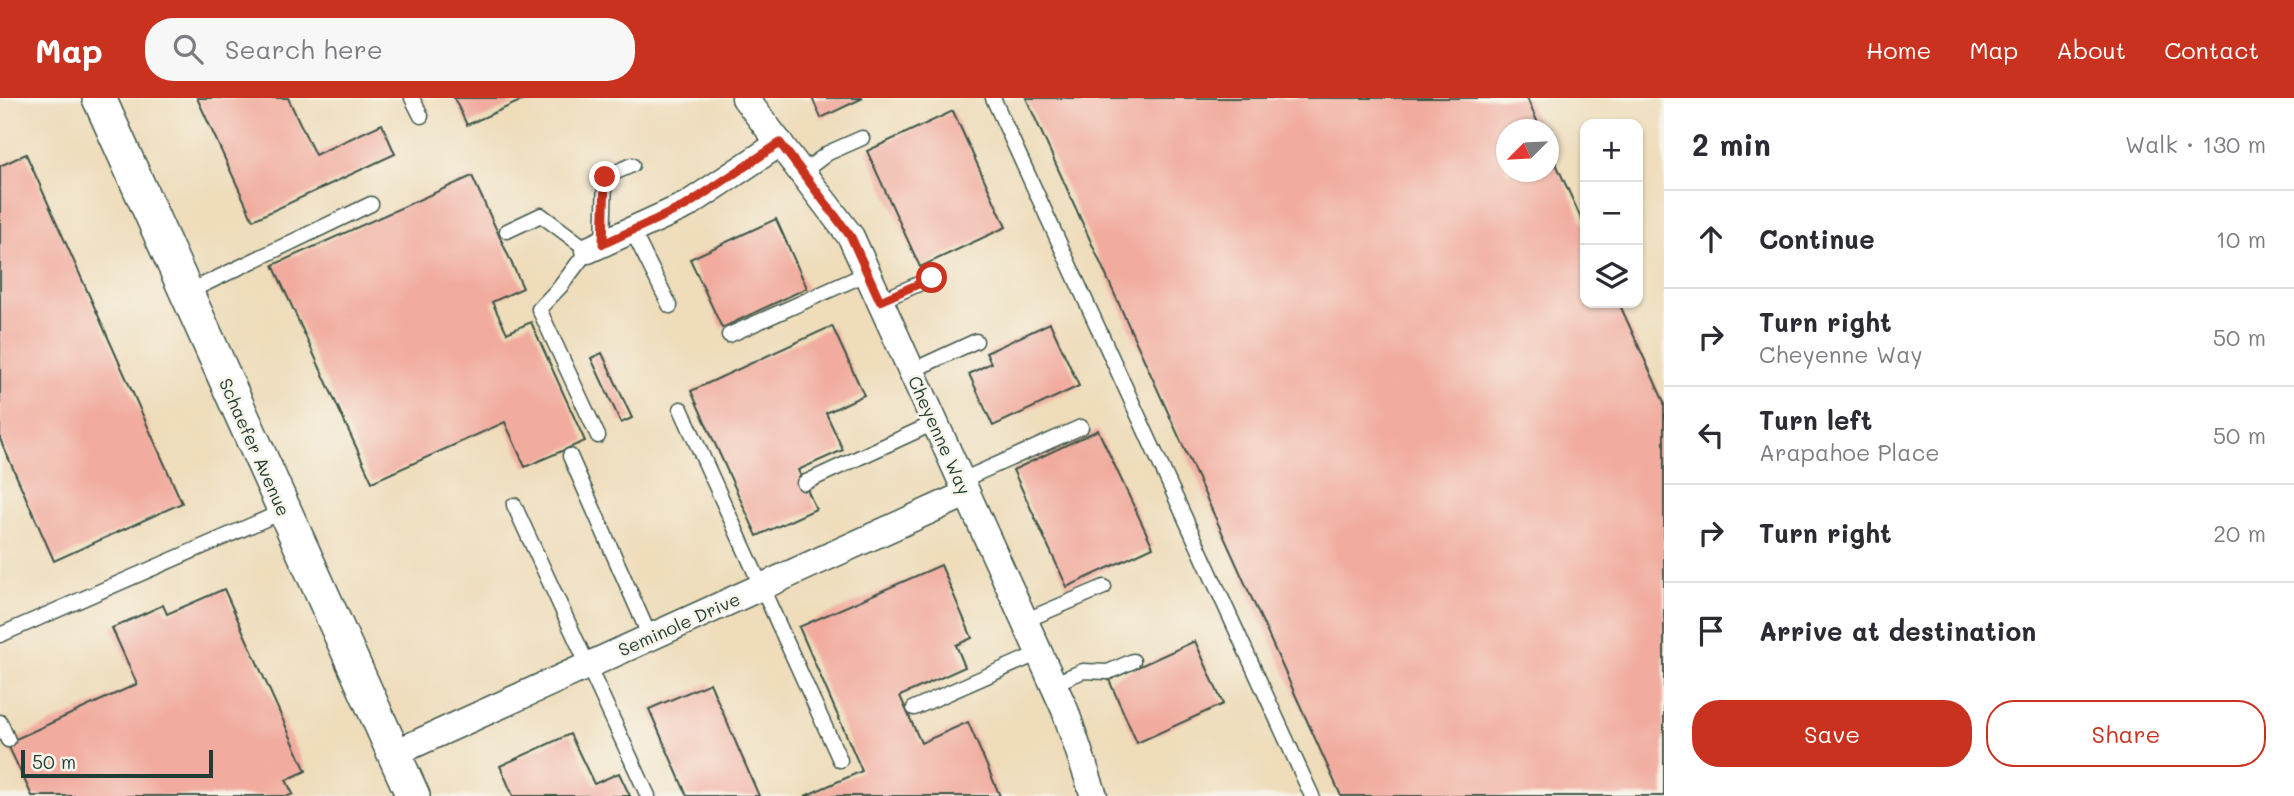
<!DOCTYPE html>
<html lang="en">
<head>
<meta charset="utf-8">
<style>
	body { margin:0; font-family:Mali,sans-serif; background:#f7f7f7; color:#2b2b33 }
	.controls { position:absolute; right:21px; top:21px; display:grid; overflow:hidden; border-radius:14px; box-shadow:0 2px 5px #0004 }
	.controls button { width:63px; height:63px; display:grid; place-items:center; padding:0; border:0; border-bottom:2px solid #e1e1e2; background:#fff; color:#2b2b33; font:35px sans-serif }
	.compass { position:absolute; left:1496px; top:21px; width:63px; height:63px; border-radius:50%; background:#fff; box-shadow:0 2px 5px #0004; rotate:246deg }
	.scale { position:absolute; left:21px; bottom:18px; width:192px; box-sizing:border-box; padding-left:7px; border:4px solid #1f3d34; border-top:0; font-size:19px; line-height:24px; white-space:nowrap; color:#1f3d34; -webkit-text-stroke:5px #f7f3e8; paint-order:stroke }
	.stop { position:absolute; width:21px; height:21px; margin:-16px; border:5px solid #c8321e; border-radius:50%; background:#fff }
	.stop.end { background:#c8321e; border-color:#fff; box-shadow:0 2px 7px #0008 }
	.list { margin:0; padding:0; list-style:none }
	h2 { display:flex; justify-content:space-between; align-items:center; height:91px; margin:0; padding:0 28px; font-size:30px }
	h2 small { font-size:23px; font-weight:400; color:#7c7c81 }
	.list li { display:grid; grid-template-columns:46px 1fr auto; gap:21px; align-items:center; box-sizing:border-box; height:98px; padding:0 28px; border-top:2px solid #e1e1e2 }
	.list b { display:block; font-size:26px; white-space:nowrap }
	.list p { margin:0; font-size:23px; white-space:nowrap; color:#7c7c81 }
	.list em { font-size:23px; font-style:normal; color:#7c7c81 }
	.actions { display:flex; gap:14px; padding:21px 28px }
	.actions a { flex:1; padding:16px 0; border:2px solid #c8321e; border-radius:28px; text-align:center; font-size:24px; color:#c8321e }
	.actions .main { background:#c8321e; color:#fff }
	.icon { flex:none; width:38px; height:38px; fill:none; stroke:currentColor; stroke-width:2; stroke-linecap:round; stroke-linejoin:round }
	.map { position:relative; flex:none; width:1664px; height:698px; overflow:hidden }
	header { display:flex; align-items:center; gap:42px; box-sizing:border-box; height:98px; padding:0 35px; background:#c8321e; color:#fff }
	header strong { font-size:33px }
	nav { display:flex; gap:38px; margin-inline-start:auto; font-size:24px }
	.search { width:490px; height:63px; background:#f7f7f7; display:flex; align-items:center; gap:18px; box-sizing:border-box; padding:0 24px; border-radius:28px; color:#7c7c81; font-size:26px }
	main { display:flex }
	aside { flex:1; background:#fff }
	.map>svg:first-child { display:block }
	.building { fill:#f1ac9f }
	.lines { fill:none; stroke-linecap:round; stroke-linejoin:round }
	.service-casing { stroke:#3e5548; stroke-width:17 }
	.minor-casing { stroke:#3e5548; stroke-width:29 }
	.tertiary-casing { stroke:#3e5548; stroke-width:36 }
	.service { stroke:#fff; stroke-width:14 }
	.minor { stroke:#fff; stroke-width:26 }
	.tertiary { stroke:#fff; stroke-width:33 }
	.route { stroke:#c8321e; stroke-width:9 }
	.labels { text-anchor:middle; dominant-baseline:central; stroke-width:5; stroke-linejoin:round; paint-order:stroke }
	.street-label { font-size:18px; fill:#1f3d34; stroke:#f7f3e8 }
</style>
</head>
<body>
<header>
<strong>Map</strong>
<div class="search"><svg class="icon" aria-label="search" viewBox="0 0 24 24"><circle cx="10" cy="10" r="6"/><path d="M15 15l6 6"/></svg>Search here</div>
<nav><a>Home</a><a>Map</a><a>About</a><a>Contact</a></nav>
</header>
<main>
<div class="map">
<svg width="1664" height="698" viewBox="0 0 1664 698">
	<rect width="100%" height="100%" fill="#f7f3e8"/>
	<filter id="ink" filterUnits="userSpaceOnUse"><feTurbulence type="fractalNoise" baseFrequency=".0143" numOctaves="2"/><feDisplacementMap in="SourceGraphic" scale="14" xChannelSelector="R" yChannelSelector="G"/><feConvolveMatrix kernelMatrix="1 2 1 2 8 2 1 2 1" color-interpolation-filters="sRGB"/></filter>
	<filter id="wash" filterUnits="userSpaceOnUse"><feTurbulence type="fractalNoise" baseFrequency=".00686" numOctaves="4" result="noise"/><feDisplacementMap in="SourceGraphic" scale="28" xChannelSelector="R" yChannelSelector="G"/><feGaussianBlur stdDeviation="1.57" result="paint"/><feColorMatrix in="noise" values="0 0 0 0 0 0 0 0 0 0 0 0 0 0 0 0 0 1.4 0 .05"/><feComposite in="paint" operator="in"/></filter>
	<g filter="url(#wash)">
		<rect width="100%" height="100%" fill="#eedcba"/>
		<g id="blocks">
			<g class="building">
				<path d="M197,0H288L315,57L382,26L395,56L253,122Z"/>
				<path d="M454,0H527L467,27Z"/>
				<path d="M812,0H863L821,20Z"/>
				<path d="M1026,0H1527L1541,32H1506V74H1548V48L1585,129V205H1619L1664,304V698H1341Z"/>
				<path d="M953,13L1006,129L920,169L867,53Z"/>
				<path d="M26,56L182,405L54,463L0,341V68Z"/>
				<path d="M472,78L523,190L492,204L507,235L531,224L585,343L525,369L505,324L372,384L273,167Z"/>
				<path d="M776,121L807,190L722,230L690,161Z"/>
				<path d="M1050,225L1079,288L993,328L969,276L991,265L986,255Z"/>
				<path d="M832,228L864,297L826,315L843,352L798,372L816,411L757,438L691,293Z"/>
				<path d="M602,255L632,320L621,325L591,260Z"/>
				<path d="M1098,332L1153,449L1067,489L1013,372Z"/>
				<path d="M941,467L972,540L956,547L965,569L900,598L921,645L968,624L1000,698H805L862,673L799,529Z"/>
				<path d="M224,491L306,673L286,682L293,696L288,698H32L7,645L137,586L112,530L163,507L167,516Z"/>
				<path d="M1195,543L1223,606L1137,645L1109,582Z"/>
				<path d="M710,585L759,698H687L649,611Z"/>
				<path d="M570,636L594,686L619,675L630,698H513L500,668Z"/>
			</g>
		</g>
	</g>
	<g filter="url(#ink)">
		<use href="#blocks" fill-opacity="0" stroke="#3e5548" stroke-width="2"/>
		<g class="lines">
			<defs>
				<g id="service">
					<path d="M412,0L421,18"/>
					<path d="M993,0L1312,698"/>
					<path d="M803,74L828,55L862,40"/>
					<path d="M632,132L670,208"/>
					<path d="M507,133L541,117L588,152L560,189L539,211L598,338"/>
					<path d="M603,146L605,79L632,67"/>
					<path d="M186,195L371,106"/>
					<path d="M880,203L932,180"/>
					<path d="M729,237L868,175"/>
					<path d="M911,273L976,243"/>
					<path d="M681,311L840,662"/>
					<path d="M570,358L650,539"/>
					<path d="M960,383L1081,329"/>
					<path d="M804,385L934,325"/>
					<path d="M514,407L648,698"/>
					<path d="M1024,523L1104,489"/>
					<path d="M0,537L284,413"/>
					<path d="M1053,586L1083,573L1108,574L1133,563"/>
					<path d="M914,610L1039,555"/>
					<path d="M0,624L8,642"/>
				</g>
				<g id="minor">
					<path d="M745,0L851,139L1065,612L1094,698"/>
					<path d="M588,152L687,107L780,45"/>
					<path d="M393,656L966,396"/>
				</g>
				<path id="tertiary" d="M99,0L413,698"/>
			</defs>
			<use href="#service" class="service-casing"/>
			<use href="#minor" class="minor-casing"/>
			<use href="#tertiary" class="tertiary-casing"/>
			<use href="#service" class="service"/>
			<use href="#minor" class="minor"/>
			<use href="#tertiary" class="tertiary"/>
		</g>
	</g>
	<g class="lines" filter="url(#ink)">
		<path class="route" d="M605,79L603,146L687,107L780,45L851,139L880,203L932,180"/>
	</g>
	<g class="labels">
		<g class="street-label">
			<text transform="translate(940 337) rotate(66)">Cheyenne Way</text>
			<text transform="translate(255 349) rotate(66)">Schaefer Avenue</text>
			<text transform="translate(679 526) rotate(-24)">Seminole Drive</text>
		</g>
	</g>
</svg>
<div class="controls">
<button>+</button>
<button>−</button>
<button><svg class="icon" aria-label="layers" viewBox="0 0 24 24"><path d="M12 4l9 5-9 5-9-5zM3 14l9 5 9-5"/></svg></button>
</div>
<svg class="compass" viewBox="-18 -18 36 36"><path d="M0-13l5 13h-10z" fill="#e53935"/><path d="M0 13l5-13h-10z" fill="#7c7c81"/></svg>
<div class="scale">50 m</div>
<div class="stop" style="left:932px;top:180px"></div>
<div class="stop end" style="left:605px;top:79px"></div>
</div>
<aside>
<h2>2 min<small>Walk · 130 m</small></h2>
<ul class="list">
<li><svg class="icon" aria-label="ahead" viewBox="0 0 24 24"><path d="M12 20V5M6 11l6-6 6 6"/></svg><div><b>Continue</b></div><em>10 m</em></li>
<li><svg class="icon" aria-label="right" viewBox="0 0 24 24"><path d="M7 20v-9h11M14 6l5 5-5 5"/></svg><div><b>Turn right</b><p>Cheyenne Way</p></div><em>50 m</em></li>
<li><svg class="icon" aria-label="left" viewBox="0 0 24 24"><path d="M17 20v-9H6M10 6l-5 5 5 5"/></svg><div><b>Turn left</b><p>Arapahoe Place</p></div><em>50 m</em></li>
<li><svg class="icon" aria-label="right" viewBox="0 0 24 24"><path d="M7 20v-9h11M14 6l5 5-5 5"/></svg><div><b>Turn right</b></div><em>20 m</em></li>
<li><svg class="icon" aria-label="arrive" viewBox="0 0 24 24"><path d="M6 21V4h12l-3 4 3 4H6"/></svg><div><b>Arrive at destination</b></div></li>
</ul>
<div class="actions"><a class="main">Save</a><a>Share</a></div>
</aside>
</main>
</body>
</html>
